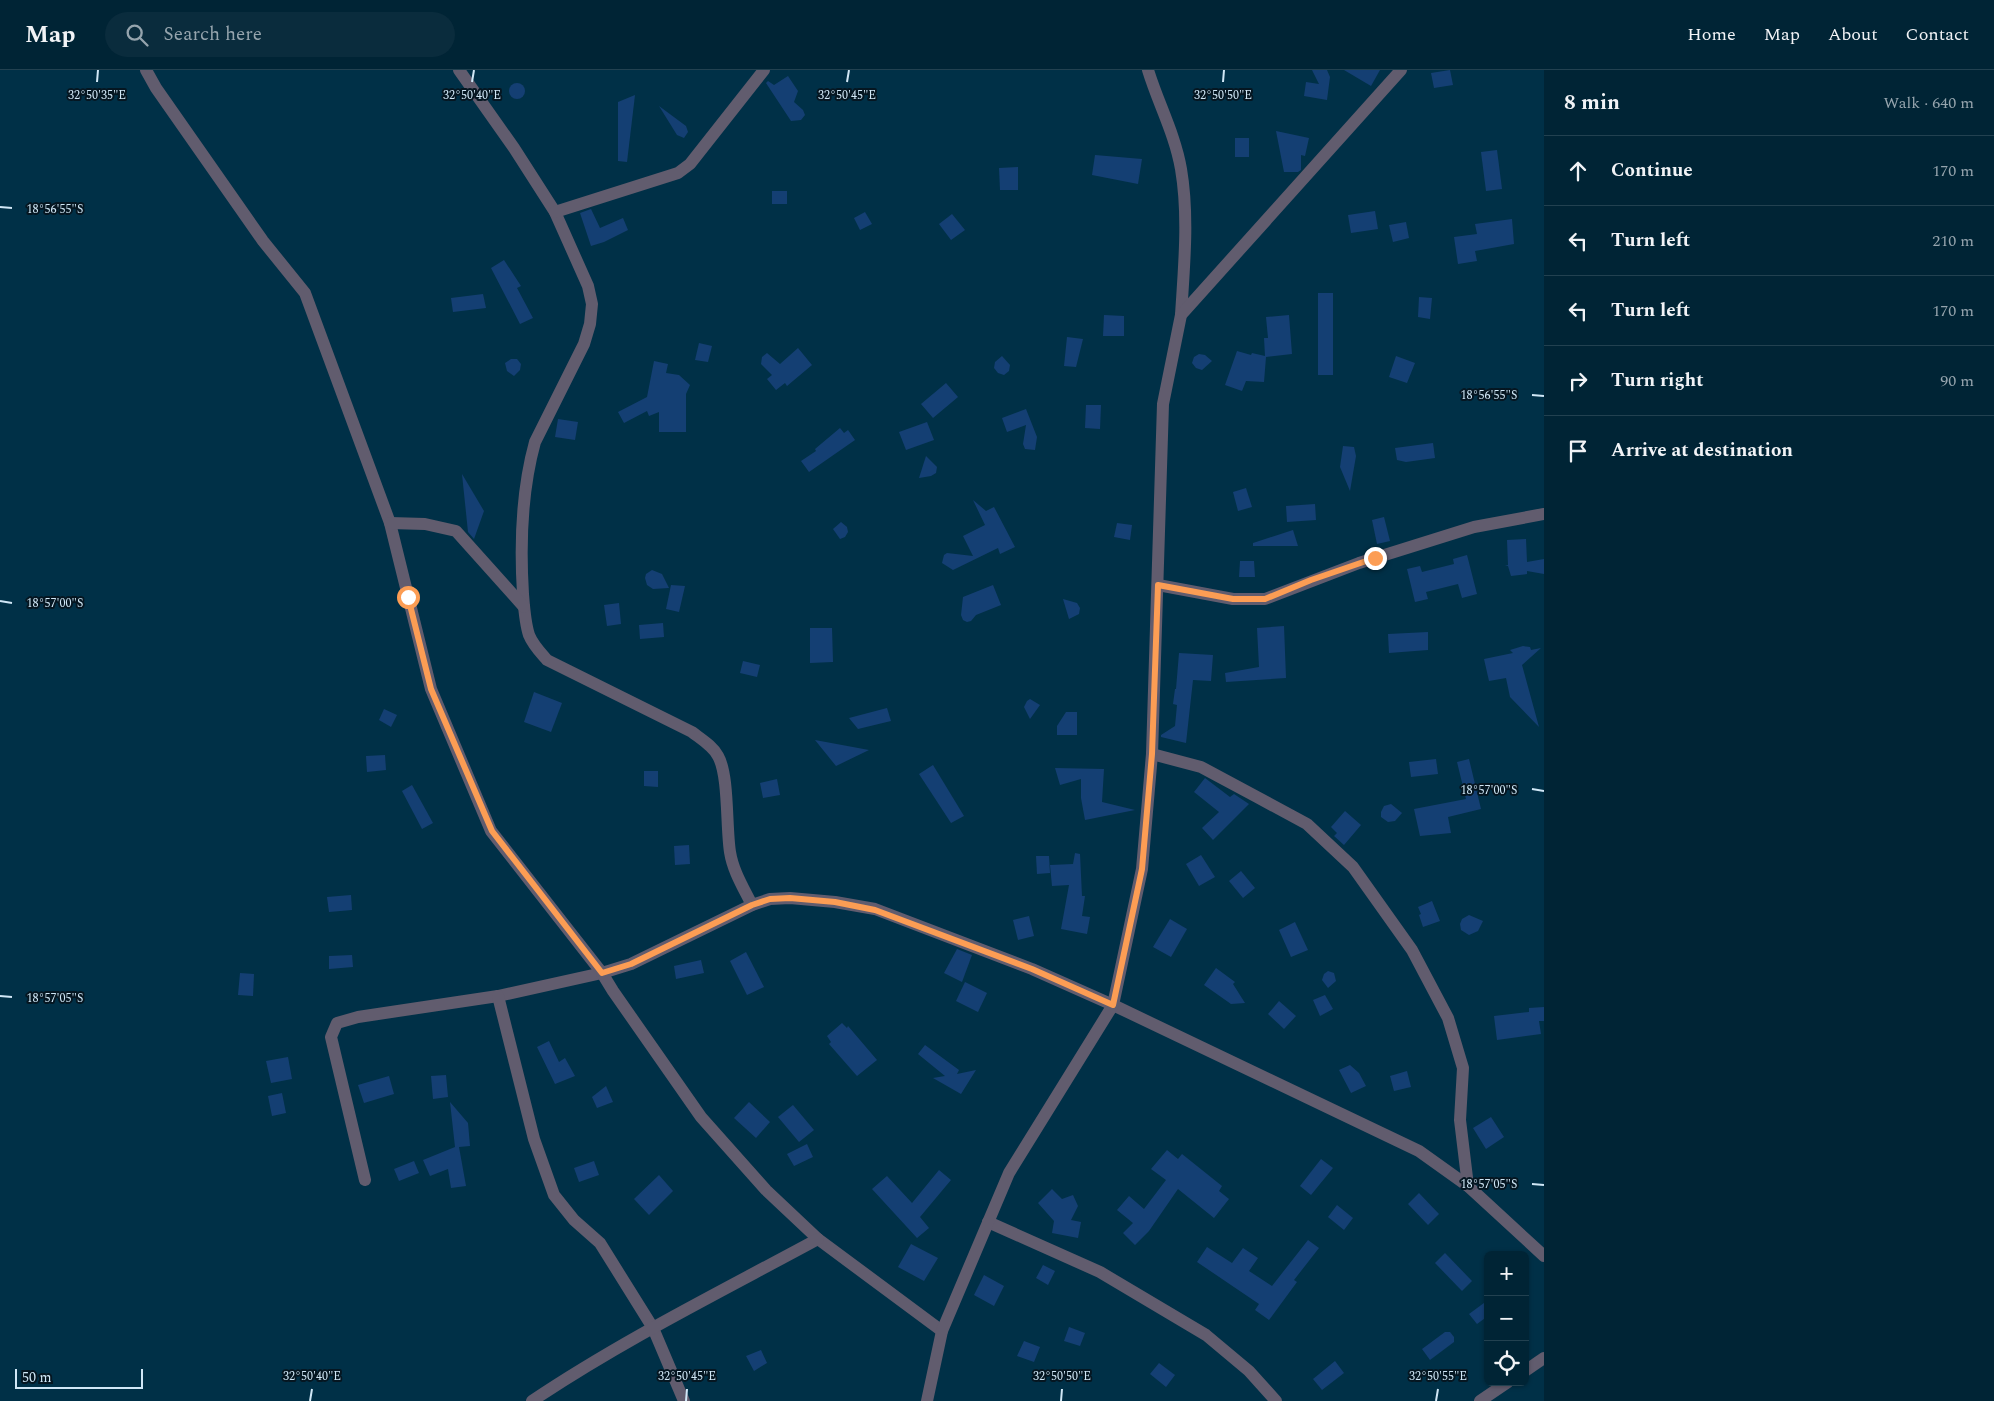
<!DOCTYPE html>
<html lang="en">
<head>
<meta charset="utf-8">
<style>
	body { margin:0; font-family:Spectral,serif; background:#0a2c3d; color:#f1f3f6 }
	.controls { position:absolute; right:15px; bottom:15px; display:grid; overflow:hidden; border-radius:8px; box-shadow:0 1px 4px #0004 }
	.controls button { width:45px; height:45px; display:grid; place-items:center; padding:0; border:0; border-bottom:1px solid #224150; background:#002435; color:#f1f3f6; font:25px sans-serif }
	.scale { position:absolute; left:15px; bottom:12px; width:128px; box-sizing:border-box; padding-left:5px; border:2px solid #d0e7f6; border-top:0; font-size:14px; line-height:18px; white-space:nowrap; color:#d0e7f6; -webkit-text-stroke:4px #051621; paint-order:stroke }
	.stop { position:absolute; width:15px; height:15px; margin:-11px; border:4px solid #fc9d54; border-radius:50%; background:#fff }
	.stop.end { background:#fc9d54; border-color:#fff; box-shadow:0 1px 5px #0008 }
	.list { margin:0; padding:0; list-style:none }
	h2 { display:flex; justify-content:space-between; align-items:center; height:65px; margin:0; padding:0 20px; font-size:21px }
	h2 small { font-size:16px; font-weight:400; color:#95a4ad }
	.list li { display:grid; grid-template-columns:32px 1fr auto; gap:15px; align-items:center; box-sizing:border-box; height:70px; padding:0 20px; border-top:1px solid #224150 }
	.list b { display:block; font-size:19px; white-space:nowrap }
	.list em { font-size:16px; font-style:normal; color:#95a4ad }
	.icon { flex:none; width:28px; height:28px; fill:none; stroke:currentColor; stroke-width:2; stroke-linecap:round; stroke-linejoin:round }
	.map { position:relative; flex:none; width:1544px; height:1331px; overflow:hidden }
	header { display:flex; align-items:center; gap:30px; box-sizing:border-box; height:70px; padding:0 25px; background:#002435; border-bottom:1px solid #224150 }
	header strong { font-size:24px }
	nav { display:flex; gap:28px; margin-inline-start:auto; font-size:18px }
	.search { width:350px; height:45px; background:#0a2c3d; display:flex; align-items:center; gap:12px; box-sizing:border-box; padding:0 18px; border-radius:28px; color:#95a4ad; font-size:19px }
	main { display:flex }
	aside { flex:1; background:#002435 }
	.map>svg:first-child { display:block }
	.building { fill:#143f73 }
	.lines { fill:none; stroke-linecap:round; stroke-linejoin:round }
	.minor { stroke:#615c6e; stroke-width:12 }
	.route { stroke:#fc9d54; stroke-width:6 }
	.ticks { fill:none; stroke:#d0e7f6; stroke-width:2 }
	.ticks-label { font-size:12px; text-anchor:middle; fill:#d0e7f6; stroke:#051621; stroke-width:4; stroke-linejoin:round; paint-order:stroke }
</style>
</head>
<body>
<header>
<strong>Map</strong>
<div class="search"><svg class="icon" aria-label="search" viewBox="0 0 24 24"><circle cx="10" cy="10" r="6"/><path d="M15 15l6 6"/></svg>Search here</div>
<nav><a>Home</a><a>Map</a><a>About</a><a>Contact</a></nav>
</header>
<main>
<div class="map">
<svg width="1544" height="1331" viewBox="0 0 1544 1331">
	<rect width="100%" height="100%" fill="#003047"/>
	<g class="building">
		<path d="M1312,0H1327L1330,7L1327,30L1304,26L1306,12L1319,14Z"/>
		<path d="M1344,0H1380L1371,16Z"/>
		<path d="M1450,0L1453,15L1434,18L1431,3Z"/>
		<path d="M788,6L798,21L794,32L803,40L805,45L801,50L791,51L766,13L768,11L774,15Z"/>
		<circle cx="517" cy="21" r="8"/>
		<path d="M635,25L627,92L618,91V32Z"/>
		<path d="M659,36L686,56L688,62L684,68L677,65Z"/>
		<path d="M1276,61L1309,68L1305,86L1301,85V100L1298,102H1284Z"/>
		<rect x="1235" y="68" width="14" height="19"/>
		<path d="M1497,80L1502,119L1486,121L1481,82Z"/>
		<path d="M1095,85L1142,89L1138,114L1092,105Z"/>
		<path d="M1018,97V120H1000L999,98Z"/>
		<rect x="772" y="121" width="15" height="13"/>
		<path d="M591,139L600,158L623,148L628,160L604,172L591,176L580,143Z"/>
		<path d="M1375,141L1378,159L1351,163L1348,145Z"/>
		<path d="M865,142L872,154L860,160L854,148Z"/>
		<path d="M952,144L965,160L951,170L939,154Z"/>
		<path d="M1512,149L1514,174L1475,181L1477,191L1458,194L1454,167L1477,164L1475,154Z"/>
		<path d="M1406,152L1409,168L1393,172L1389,155Z"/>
		<path d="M504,190L521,216L517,218L533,248L520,254L491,198Z"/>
		<rect x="1318" y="223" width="15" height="82"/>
		<path d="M483,224L486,238L453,242L451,228Z"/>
		<path d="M1419,227L1432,228L1430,249L1418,247Z"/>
		<path d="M1104,245L1124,246V266H1103Z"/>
		<path d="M1289,245L1292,284L1266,287L1264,312L1246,311L1242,321L1225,315L1237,281L1251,285L1252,283L1265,286L1264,268H1268L1266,247Z"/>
		<path d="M1067,267L1083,269L1076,297L1064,296Z"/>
		<path d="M699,273L712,276L708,292L695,290Z"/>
		<path d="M798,278L812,295L787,316L785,313L776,320L767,309L772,305L761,294L762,287L767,283L780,294Z"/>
		<path d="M1199,284L1205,285L1212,291L1202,300L1196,298L1192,293L1194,287Z"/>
		<path d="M1002,286L1010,295L1009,301L1004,305L998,303L994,298L995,292Z"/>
		<path d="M1396,286L1415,293L1407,313L1389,307Z"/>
		<path d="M511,289H517L521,294L520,300L514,306L507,301L505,293Z"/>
		<path d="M654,291L668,294L666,303L679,305L690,315L686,324V362H659V342L649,346L647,341L624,353L618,342L647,327Z"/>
		<path d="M946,313L958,327L933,348L921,334Z"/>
		<path d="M1086,335H1101L1100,359L1085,358Z"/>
		<path d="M1026,339L1037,367L1035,380L1025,379L1023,374L1026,355L1007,362L1002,348Z"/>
		<path d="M558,349L578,352L575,370L555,367Z"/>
		<path d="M927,352L934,370L906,380L899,362Z"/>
		<path d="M840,358L844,363L848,360L855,370L809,402L801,391L816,381L815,379Z"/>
		<path d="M1433,373L1435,388L1406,392L1397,390L1395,378Z"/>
		<path d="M1343,376L1354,377L1356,386L1350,421L1340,397Z"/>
		<path d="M926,386L937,397L936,403L931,406L919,408Z"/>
		<path d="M462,404L484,441L474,469L468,462Z"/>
		<path d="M1246,418L1252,437L1238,441L1233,422Z"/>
		<path d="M973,430L986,441L994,437L1015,477L1000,484L998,478L953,500L942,493L944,485L947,483L973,486L963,466L985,455Z"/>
		<path d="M1315,434L1316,450L1287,452L1286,436Z"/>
		<path d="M1384,447L1390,471L1377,474L1372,450Z"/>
		<path d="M841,452L847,457L848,462L845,467L840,469L833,459Z"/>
		<path d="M1117,453L1132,455L1130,470L1114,467Z"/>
		<path d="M1293,460L1298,476H1253V473Z"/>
		<path d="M1526,469L1527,492L1544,489V504L1527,501V504L1511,506L1508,496H1505L1508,495L1507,470Z"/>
		<path d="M1467,485L1477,524L1462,528L1458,514L1426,522L1428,529L1415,532L1407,499L1420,496L1422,502L1454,494L1453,489Z"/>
		<path d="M1240,491H1254L1255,507H1239Z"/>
		<path d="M652,500L662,504L669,518L653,519L647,515L645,508L646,504Z"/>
		<path d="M671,515L685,516L679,542L666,539Z"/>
		<path d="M993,515L1001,535L976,545L971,551L967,552L963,550L961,545L963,527Z"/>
		<path d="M1063,529L1077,533L1080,538L1079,544L1069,549Z"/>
		<path d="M619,533L621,554L607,556L604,535Z"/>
		<path d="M663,553L664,567L640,569L639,555Z"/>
		<path d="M1284,556L1286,608L1226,612L1225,603L1259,597L1257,558Z"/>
		<path d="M810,558H832L833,592L810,593Z"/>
		<path d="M1428,562V580L1389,583L1388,564Z"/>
		<path d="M1523,576L1530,577L1531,580L1541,578L1522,595L1539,657L1510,627L1506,608L1489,611L1484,589L1513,583L1510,580Z"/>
		<path d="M1179,583L1213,585L1211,611L1193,610L1186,673L1161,667V665L1175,656L1177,635L1173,634L1175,619H1176Z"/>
		<path d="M743,591L760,595L757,607L740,603Z"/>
		<path d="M534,622L562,633L551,662L524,652Z"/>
		<path d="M1030,629L1040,635L1030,649L1024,637L1027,631Z"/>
		<path d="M887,638L891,651L858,659L849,648Z"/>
		<path d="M384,639L397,645L391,657L379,650Z"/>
		<path d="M1066,642H1077V665H1057V656Z"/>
		<path d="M815,670L869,680L836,696Z"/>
		<path d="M385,685L386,700L367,702L366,686Z"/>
		<path d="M1436,689L1438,704L1411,707L1409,692Z"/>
		<path d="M1469,689L1481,739L1448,747L1451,763L1420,766L1414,739L1466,729L1457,692Z"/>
		<path d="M933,695L964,746L951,753L919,704Z"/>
		<path d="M1055,698L1104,699L1102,732L1135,740L1085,750L1081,728V709L1060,715Z"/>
		<path d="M644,701H658V717L644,716Z"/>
		<path d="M1205,708L1230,727L1234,724L1249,734L1213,770L1202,758L1219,742L1194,722Z"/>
		<path d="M777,709L780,725L763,728L760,713Z"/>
		<path d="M412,715L433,753L422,759L402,721Z"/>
		<path d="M1391,734L1402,743L1395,751L1388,752L1381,747V742L1384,736Z"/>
		<path d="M1345,741L1361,755L1344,775L1334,766L1337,763L1331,757Z"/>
		<path d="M689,775L690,794L675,795L674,776Z"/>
		<path d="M1075,783L1080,784L1082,826H1085L1082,846L1090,847L1087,864L1061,859L1069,815L1052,816L1050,795L1073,794Z"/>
		<path d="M1201,785L1215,807L1199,816L1186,794Z"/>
		<path d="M1036,786H1049L1050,803L1037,804Z"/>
		<path d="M1241,801L1255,818L1243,828L1229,811Z"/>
		<path d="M351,825L352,840L329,842L327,827Z"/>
		<path d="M1432,831L1440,851L1423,857L1419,845L1421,844L1418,837Z"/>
		<path d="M1469,845L1483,851L1478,861L1469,865L1461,860L1460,854L1462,849Z"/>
		<path d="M1029,846L1034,866L1018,870L1013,850Z"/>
		<path d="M1170,849L1187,859L1171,887L1153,877Z"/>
		<path d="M1295,852L1308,880L1291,887L1279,860Z"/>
		<path d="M957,879L972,885L962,912L944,903Z"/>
		<path d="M746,882L764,917L747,925L730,891Z"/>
		<path d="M352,885L353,897L329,899V886Z"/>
		<path d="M701,890L704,903L676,909L674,896Z"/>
		<path d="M1216,898L1235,912L1233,914L1245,933L1231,934L1204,915Z"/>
		<path d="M1328,901L1334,903L1336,911L1328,918L1322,910L1324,904Z"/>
		<path d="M240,903L254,904L253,926L238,925Z"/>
		<path d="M965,912L987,923L978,942L956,931Z"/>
		<path d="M1325,925L1333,939L1320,946L1313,930Z"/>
		<path d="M1279,931L1296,946L1284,959L1268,944Z"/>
		<path d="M1544,937V951H1539L1541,964L1497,970L1494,946L1529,942V938Z"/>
		<path d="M842,953L847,958L848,956L877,990L857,1006L829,974L831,972L827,966Z"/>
		<path d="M549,971L559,992L565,988L575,1006L555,1014L537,977Z"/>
		<path d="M925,975L959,1000L957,1004L976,1000L961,1024L933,1008L945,1006L918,984Z"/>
		<path d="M288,987L292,1009L271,1013L266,991Z"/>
		<path d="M1350,995L1359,1003L1366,1016L1351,1023L1339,1000Z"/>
		<path d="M1407,1001L1411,1017L1394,1021L1390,1006Z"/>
		<path d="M446,1005L448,1027L433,1029L431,1006Z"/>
		<path d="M389,1006L394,1024L364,1033L358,1015Z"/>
		<path d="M606,1016L613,1032L597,1038L592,1027Z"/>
		<path d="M282,1023L286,1043L272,1046L268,1026Z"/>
		<path d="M450,1032L468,1053L470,1076L459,1077L466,1116L451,1118L448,1099L430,1106L423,1090L455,1077Z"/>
		<path d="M749,1032L770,1052L756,1068L734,1048Z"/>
		<path d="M793,1035L814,1060L799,1072L778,1047Z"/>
		<path d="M1491,1047L1504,1067L1486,1079L1473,1058Z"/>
		<path d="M807,1074L813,1087L794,1096L787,1084Z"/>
		<path d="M1167,1080L1178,1089L1182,1084L1222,1116L1219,1121L1229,1129L1214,1148L1178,1119L1149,1161L1135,1175L1123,1163L1133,1153L1117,1140L1129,1126L1144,1139L1166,1110L1151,1099Z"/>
		<path d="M1321,1089L1333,1098L1311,1125L1300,1116Z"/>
		<path d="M414,1091L419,1103L399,1111L394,1099Z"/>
		<path d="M594,1091L599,1105L579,1112L574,1098Z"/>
		<path d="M939,1100L951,1110L920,1147L929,1158L917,1168L872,1119L887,1106L912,1133Z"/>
		<path d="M659,1105L673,1121L649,1145L634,1129Z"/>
		<path d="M1052,1119L1062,1129L1073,1125L1078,1136L1071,1150L1081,1152L1078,1168L1052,1163L1054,1151L1038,1133Z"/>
		<path d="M1419,1123L1439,1144L1428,1155L1408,1134Z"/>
		<path d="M1337,1135L1353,1148L1344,1160L1328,1147Z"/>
		<path d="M1308,1170L1319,1178L1294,1210L1297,1212L1269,1250L1255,1240L1259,1234L1197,1192L1207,1177L1232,1193L1243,1178L1258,1188L1249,1201L1272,1216Z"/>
		<path d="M911,1174L938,1188L924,1211L898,1197Z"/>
		<path d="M1445,1183L1472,1211L1462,1221L1435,1193Z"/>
		<path d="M1043,1195L1055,1201L1048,1215L1036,1208Z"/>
		<path d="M984,1205L1004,1216L994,1236L974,1225Z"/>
		<path d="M1488,1230V1246L1477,1254L1469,1244Z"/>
		<path d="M1069,1257L1085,1263L1080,1276L1064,1271Z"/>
		<path d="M1445,1262H1450L1454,1267V1272L1430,1290L1422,1279Z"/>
		<path d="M1024,1271L1040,1277L1034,1292L1017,1286Z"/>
		<path d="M761,1280L767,1293L754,1301L746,1286Z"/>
		<path d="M1335,1291L1344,1303L1322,1320L1313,1309Z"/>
		<path d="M1159,1293L1175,1305L1166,1317L1150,1304Z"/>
	</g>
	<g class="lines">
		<g class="minor">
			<path d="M146,0L156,18L263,171L305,223L390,453L431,619L491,761L602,903L498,926L358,947L337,953L331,967L365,1110"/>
			<path d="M459,0L514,78L555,142L588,216L592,234L590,254L584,274L535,372C522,419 520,476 523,524C524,537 525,553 529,565C533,575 540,582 547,590L692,662C701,669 713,676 718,686C729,705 726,757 730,782C733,801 743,817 752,835"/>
			<path d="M1148,0C1158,33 1175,64 1181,99C1189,146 1184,197 1181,245"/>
			<path d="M555,142L678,103L690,94L764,0"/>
			<path d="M390,453L425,454L456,461L524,537"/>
			<path d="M1158,515L1233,529H1265L1359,493L1474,457L1544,444"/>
			<path d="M1152,684L1201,697L1257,727L1307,754L1353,797L1412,880L1448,948L1463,998L1460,1050L1468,1116"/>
			<path d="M498,926L534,1069L554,1125L574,1150L600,1173L653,1258L684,1331"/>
			<path d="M988,1152L1100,1202L1206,1265L1249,1301L1276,1331"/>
			<path d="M942,1261L818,1169L766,1120L701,1047L613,921L602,903L631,894L752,835L770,829L790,828L835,832L875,839L1032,899L1113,935L1419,1081L1468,1116L1544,1186"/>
			<path d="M1525,1301L1544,1288"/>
			<path d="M532,1331C623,1270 722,1221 818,1169"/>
			<path d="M927,1331L942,1261L1009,1103L1113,935L1142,799L1152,684L1163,334L1181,245L1401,0"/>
			<path d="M1480,1331L1508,1312"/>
		</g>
	</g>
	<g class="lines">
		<path class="route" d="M408,527L431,619L492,761L602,903L631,894L752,835L770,829L790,828L835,832L875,840L1032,899L1113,935L1142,799L1152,684L1158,515L1233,529H1265L1311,510L1375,488"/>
	</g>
	<path class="ticks" d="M97,12L98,0M472,12L474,0M847,12L849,0M1223,12L1224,0M0,137L12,138M1532,325L1544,326M0,531L12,533M1532,719L1544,721M0,926L12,927M1532,1114L1544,1115M310,1331L312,1319M686,1331L687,1319M1061,1331L1062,1319M1436,1331L1438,1319"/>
	<g class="ticks-label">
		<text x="97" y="29">32°50'35"E</text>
		<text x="472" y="29">32°50'40"E</text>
		<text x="847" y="29">32°50'45"E</text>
		<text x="1223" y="29">32°50'50"E</text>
		<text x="55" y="143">18°56'55"S</text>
		<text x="1489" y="329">18°56'55"S</text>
		<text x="55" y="537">18°57'00"S</text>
		<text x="1489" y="724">18°57'00"S</text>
		<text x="55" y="932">18°57'05"S</text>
		<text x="1489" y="1118">18°57'05"S</text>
		<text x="312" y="1310">32°50'40"E</text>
		<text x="687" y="1310">32°50'45"E</text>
		<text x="1062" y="1310">32°50'50"E</text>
		<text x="1438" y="1310">32°50'55"E</text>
	</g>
</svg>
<div class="controls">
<button>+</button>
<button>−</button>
<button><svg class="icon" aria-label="locate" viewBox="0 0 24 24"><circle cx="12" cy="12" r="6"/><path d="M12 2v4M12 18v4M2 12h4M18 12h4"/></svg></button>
</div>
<div class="scale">50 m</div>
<div class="stop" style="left:408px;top:527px"></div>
<div class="stop end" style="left:1375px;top:488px"></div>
</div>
<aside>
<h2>8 min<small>Walk · 640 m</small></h2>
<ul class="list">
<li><svg class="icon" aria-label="ahead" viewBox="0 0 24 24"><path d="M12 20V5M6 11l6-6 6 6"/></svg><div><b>Continue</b></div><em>170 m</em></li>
<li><svg class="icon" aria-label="left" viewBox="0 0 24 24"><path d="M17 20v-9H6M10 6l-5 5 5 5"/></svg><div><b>Turn left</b></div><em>210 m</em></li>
<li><svg class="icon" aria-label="left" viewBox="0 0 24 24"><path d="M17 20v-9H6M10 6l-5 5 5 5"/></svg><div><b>Turn left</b></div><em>170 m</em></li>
<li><svg class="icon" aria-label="right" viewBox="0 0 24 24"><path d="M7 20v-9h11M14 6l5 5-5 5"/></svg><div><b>Turn right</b></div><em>90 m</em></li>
<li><svg class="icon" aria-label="arrive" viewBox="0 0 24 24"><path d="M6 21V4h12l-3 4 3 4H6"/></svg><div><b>Arrive at destination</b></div></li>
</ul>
</aside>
</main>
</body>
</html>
